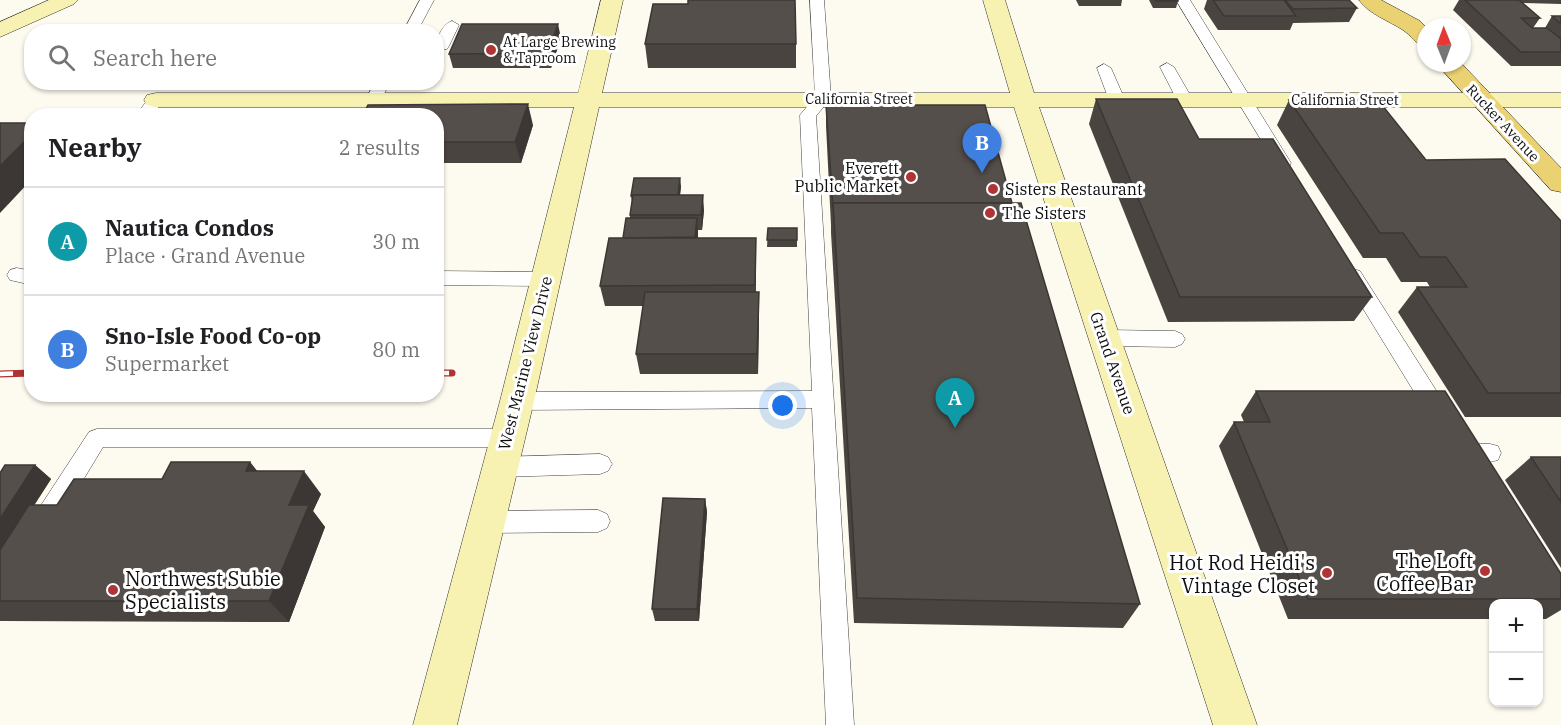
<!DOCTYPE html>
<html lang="en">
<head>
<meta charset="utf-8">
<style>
	body { margin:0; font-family:"IBM Plex Serif",serif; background:#f6f6f6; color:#202124 }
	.controls { position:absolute; right:18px; bottom:18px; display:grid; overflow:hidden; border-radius:12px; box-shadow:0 2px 4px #0004 }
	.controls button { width:54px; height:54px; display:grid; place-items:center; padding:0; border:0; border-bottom:2px solid #e0e0e0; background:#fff; color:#202124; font:30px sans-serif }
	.compass { position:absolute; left:1417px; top:18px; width:54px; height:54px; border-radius:50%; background:#fff; box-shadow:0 2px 4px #0004; rotate:359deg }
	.you { position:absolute; left:783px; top:406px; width:21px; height:21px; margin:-15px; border:4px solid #fff; border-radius:50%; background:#1a73e8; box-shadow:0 0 0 9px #1a73e833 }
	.badge { display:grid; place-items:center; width:39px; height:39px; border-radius:50%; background:#af3435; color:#fff; font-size:20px; font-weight:700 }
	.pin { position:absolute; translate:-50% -50px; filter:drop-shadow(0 2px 3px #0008) }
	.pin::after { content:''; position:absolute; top:32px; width:21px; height:18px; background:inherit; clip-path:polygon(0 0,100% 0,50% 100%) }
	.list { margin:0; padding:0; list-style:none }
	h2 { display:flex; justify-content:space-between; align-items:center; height:78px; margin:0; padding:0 24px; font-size:26px }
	h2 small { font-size:20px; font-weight:400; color:#757577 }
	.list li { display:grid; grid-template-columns:39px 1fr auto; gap:18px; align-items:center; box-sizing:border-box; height:108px; padding:0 24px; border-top:2px solid #e0e0e0 }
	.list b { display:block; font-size:22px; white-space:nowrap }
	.list p { margin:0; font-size:20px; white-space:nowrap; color:#757577 }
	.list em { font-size:20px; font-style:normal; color:#757577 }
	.icon { flex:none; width:33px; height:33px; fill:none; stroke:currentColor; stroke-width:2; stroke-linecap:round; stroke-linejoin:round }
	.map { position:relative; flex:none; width:1561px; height:725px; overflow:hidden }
	.search { position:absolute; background:#fff; box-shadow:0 2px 4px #0004; left:24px; top:24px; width:420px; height:66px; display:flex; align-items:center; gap:15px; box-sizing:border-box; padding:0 21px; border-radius:24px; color:#757577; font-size:22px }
	.panel { position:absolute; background:#fff; box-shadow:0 2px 4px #0004; left:24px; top:108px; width:420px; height:294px; border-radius:24px }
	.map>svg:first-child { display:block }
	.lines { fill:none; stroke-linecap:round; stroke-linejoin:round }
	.lane-casing { stroke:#414141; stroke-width:1 }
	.secondary-casing { stroke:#303030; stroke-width:1 }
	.primary-casing { stroke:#1f1f1f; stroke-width:1 }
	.lane { fill:#fff; fill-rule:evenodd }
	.secondary { fill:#f7f1b2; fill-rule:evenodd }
	.primary { fill:#ead273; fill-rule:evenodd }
	.rail-casing { stroke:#af3435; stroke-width:7 }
	.rail { stroke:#fff; stroke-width:4.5; stroke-dasharray:13; stroke-linecap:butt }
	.wall { fill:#494440 }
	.shaded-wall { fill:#3c3734 }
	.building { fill:#554f4b; stroke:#3c3734; stroke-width:1.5 }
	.poi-dot { fill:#af3435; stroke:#fff; stroke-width:2 }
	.labels { text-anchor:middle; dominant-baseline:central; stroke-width:6; stroke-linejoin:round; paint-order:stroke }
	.far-poi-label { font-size:14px; fill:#0e0e0e; stroke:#fff; text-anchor:start }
	.far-street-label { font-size:14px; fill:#0e0e0e; stroke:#fff }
	.poi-label { font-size:16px; fill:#0e0e0e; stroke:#fff; text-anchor:start }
	.street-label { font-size:16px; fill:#0e0e0e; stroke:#fff }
	.near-poi-label { font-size:20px; fill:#0e0e0e; stroke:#fff; text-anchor:end }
</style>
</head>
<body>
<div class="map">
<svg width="1561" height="725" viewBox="0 0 1561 725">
	<rect width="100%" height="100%" fill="#fdfbf0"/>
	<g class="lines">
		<defs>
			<g id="lane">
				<path d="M420,0H434L417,32H403Z"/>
				<path d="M810,0H824L831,98L816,116L854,725H826L812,408L517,410L509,407L506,401L509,395L517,392L812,391L800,115L815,97Z"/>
				<path d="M1176,0H1190L1291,163L1289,167H1277L1275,163Z"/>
				<path d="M452,21L459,25L449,46L447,49L436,50C436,41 441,24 452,21Z"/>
				<path d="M1167,63L1174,67L1193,100L1191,103H1179L1177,100L1160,67Z"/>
				<path d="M1104,64L1111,68L1125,100L1123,103H1111L1109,100L1097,68Z"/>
				<path d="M375,82H390L379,104L373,106L365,101Z"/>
				<path d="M156,95L164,100L152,116H135L150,97Z"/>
				<path d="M17,268L32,271V285L10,280L7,275L10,270Z"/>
				<path d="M1353,269L1360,271L1448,409L1451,415L1448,421L1440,424L1432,421L1343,276L1346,271Z"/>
				<path d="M436,271L546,272L553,274L556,279L553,284L546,286L436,285Z"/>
				<path d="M1105,330L1175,331L1182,334L1185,339L1182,344L1175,347L1105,346L1098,343L1095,338L1098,333Z"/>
				<path d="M97,429H507L515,432L518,438L515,444L507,447H103L50,535L41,538L32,535L29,527L32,519L89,432Z"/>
				<path d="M1463,443L1490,444L1498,446L1501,453L1498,460C1485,464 1468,463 1455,459L1452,452L1455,445Z"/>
				<path d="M600,454L608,457L612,464L608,471L600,474L499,477L491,474L487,467L491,460L499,457Z"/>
				<path d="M598,510L607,514L610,521L607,528L598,532L486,533L477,530L474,522L477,514L486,511Z"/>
			</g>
			<g id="secondary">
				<path d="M49,0H78L74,4L0,37V22Z"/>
				<path d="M601,0H623L602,93H1010L983,0H1005L1034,93H1561V107H1039L1257,725H1213L1014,107H599L534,401L457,725H413L500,401L574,107H156L147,105L144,100L147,95L156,93H578Z"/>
			</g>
			<g id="primary">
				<path d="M1359,0H1381L1420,21L1426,27V47C1415,44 1412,36 1403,30C1388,20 1370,15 1359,0Z"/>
				<path d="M1436,63H1461L1561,168V192L1551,190Z"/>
			</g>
		</defs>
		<use href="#lane" class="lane-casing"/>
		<use href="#secondary" class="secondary-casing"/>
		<use href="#primary" class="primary-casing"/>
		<use href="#lane" class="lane"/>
		<use href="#secondary" class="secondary"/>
		<use href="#primary" class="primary"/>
		<defs>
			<g id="rail">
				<path d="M436,373H452"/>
				<path d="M0,374L32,373"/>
			</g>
		</defs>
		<use href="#rail" class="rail-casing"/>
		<use href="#rail" class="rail"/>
	</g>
	<g class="wall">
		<path d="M1076,0H1122L1121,6H1079Z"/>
		<path d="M1149,0H1178V1L1176,8H1153Z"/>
		<path d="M1207,0H1349L1357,8L1349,22L1293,23L1290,30H1218L1204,9Z"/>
		<path d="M1459,0H1561V4L1522,3L1540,18L1533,28H1545L1552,16H1561V66H1511L1453,10Z"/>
		<path d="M561,38L551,68H453L449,54Z"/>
		<path d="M645,44H796V68H648Z"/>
		<path d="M1096,99L1199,139L1372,297L1354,321L1168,322L1089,124Z"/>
		<path d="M1289,100L1426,160L1561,221V417H1465L1398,312L1417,287H1430L1427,282H1401L1386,258H1363L1277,125Z"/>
		<path d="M826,105L1012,203L1140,604L1123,628L854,623L831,233V225L826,126Z"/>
		<path d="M436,116L533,125L521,163H436Z"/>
		<path d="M681,186L680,195L704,210L702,230H698V238H756V292H759V313L758,374H640L636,354L643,306H605L600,286L623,238L630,218V215L632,202L631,196Z"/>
		<path d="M768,228H797V247H767Z"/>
		<path d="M1256,391L1561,574V610L1546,619H1539V603H1494V619H1288L1219,446L1234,422H1244L1241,415Z"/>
		<path d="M1531,457H1561V568L1505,480Z"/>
		<path d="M250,462L257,471L321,494L313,511L325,527L289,622L0,621V473L35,465L51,479L34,505H57L162,479Z"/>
		<path d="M705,499L707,512L699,621H655L652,609Z"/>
	</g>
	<g class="shaded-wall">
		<path d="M558,24L561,38L551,68L548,53Z"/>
		<path d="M528,104L533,125L521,163L515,142Z"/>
		<path d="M32,134V179L0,213V166Z"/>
		<path d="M680,178L681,186L679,204L678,196Z"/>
		<path d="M703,195L704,210L702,230L701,215Z"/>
		<path d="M697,218L698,233L696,252L695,237Z"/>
		<path d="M759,292V313L758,374L757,354Z"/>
		<path d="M250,462L268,485L246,471Z"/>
		<path d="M35,465L51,479L0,559V519Z"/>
		<path d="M304,471L321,494L313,511L325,527L289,622L269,601L289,505Z"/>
		<path d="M705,499L707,512L699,621L697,609Z"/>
	</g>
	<g class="building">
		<path d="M688,0H795L796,44H645L653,4H688Z"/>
		<rect x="1156" y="0" width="22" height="1"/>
		<path d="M1213,0H1284L1296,16H1224Z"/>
		<path d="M1285,0H1349L1357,8L1293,9Z"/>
		<path d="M1465,0H1519L1540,18H1521L1532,28H1547L1561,39V52H1521Z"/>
		<path d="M1552,16H1561V24Z"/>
		<path d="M462,24H558L548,53L449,54Z"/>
		<path d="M1096,99H1177L1199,139H1273L1372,297H1180Z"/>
		<path d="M1289,100H1378L1426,160L1505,159L1561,221V393H1488L1417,287H1467L1446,257H1420L1403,233H1380Z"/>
		<path d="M528,104L515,142H436V116H362L368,105Z"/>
		<path d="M826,105H985L1012,203H833V207Z"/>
		<path d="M0,123H32V134L0,166Z"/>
		<path d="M634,178H680L678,195H633V196H631Z"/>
		<path d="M633,195H703L701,215H630Z"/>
		<path d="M833,203H1021L1140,604L857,598Z"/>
		<path d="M626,218H697L695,237L623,238Z"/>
		<path d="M768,228H797V240H767Z"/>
		<path d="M609,238H756L755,285L600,286Z"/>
		<path d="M645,292H759L757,354H636Z"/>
		<path d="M1256,391H1445L1561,574V599H1308L1234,422H1270Z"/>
		<path d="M1531,457H1561V502Z"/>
		<path d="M171,462H250L246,471H304L289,505H309L269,601H0V550L29,505H57L74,479H162Z"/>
		<path d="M5,465H35L0,519V473Z"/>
		<path d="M663,498L705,499L697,609H652Z"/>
	</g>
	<g class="poi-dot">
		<circle cx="491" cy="50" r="6"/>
		<circle cx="911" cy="177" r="6"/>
		<circle cx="993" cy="189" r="6"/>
		<circle cx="990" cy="213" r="6"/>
		<circle cx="1485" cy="571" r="6"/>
		<circle cx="1327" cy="573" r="6"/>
		<circle cx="113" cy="590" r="6"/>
	</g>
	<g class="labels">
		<g class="far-poi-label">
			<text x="503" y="42">At Large Brewing<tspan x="503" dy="16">&amp; Taproom</tspan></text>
		</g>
		<g class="far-street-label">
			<text x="859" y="99">California Street</text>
			<text x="1345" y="100">California Street</text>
			<text transform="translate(1503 123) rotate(47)">Rucker Avenue</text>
		</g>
		<g class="poi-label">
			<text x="899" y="168" text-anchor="end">Everett<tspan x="899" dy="18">Public Market</tspan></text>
			<text x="1005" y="189">Sisters Restaurant</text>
			<text x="1002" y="213">The Sisters</text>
		</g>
		<g class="street-label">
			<text transform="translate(525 363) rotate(-76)">West Marine View Drive</text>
			<text transform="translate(1113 363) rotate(71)">Grand Avenue</text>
		</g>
		<g class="near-poi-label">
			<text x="1473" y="560">The Loft<tspan x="1473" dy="23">Coffee Bar</tspan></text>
			<text x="1315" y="562">Hot Rod Heidi's<tspan x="1315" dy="23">Vintage Closet</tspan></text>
			<text x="125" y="578" text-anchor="start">Northwest Subie<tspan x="125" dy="23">Specialists</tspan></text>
		</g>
	</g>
</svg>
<div class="controls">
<button>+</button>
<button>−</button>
</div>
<svg class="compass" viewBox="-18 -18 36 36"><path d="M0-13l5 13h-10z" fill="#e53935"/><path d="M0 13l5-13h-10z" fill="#757577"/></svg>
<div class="you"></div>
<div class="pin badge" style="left:955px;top:428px;background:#0f9aa8">A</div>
<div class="pin badge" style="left:982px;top:173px;background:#3f7fe0">B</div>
<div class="search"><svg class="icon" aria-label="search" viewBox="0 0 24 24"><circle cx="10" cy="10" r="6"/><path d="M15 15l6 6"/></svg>Search here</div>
<section class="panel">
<h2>Nearby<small>2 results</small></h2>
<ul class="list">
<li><span class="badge" style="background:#0f9aa8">A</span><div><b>Nautica Condos</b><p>Place · Grand Avenue</p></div><em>30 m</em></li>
<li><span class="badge" style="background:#3f7fe0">B</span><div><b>Sno-Isle Food Co-op</b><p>Supermarket</p></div><em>80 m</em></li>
</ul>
</section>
</div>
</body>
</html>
